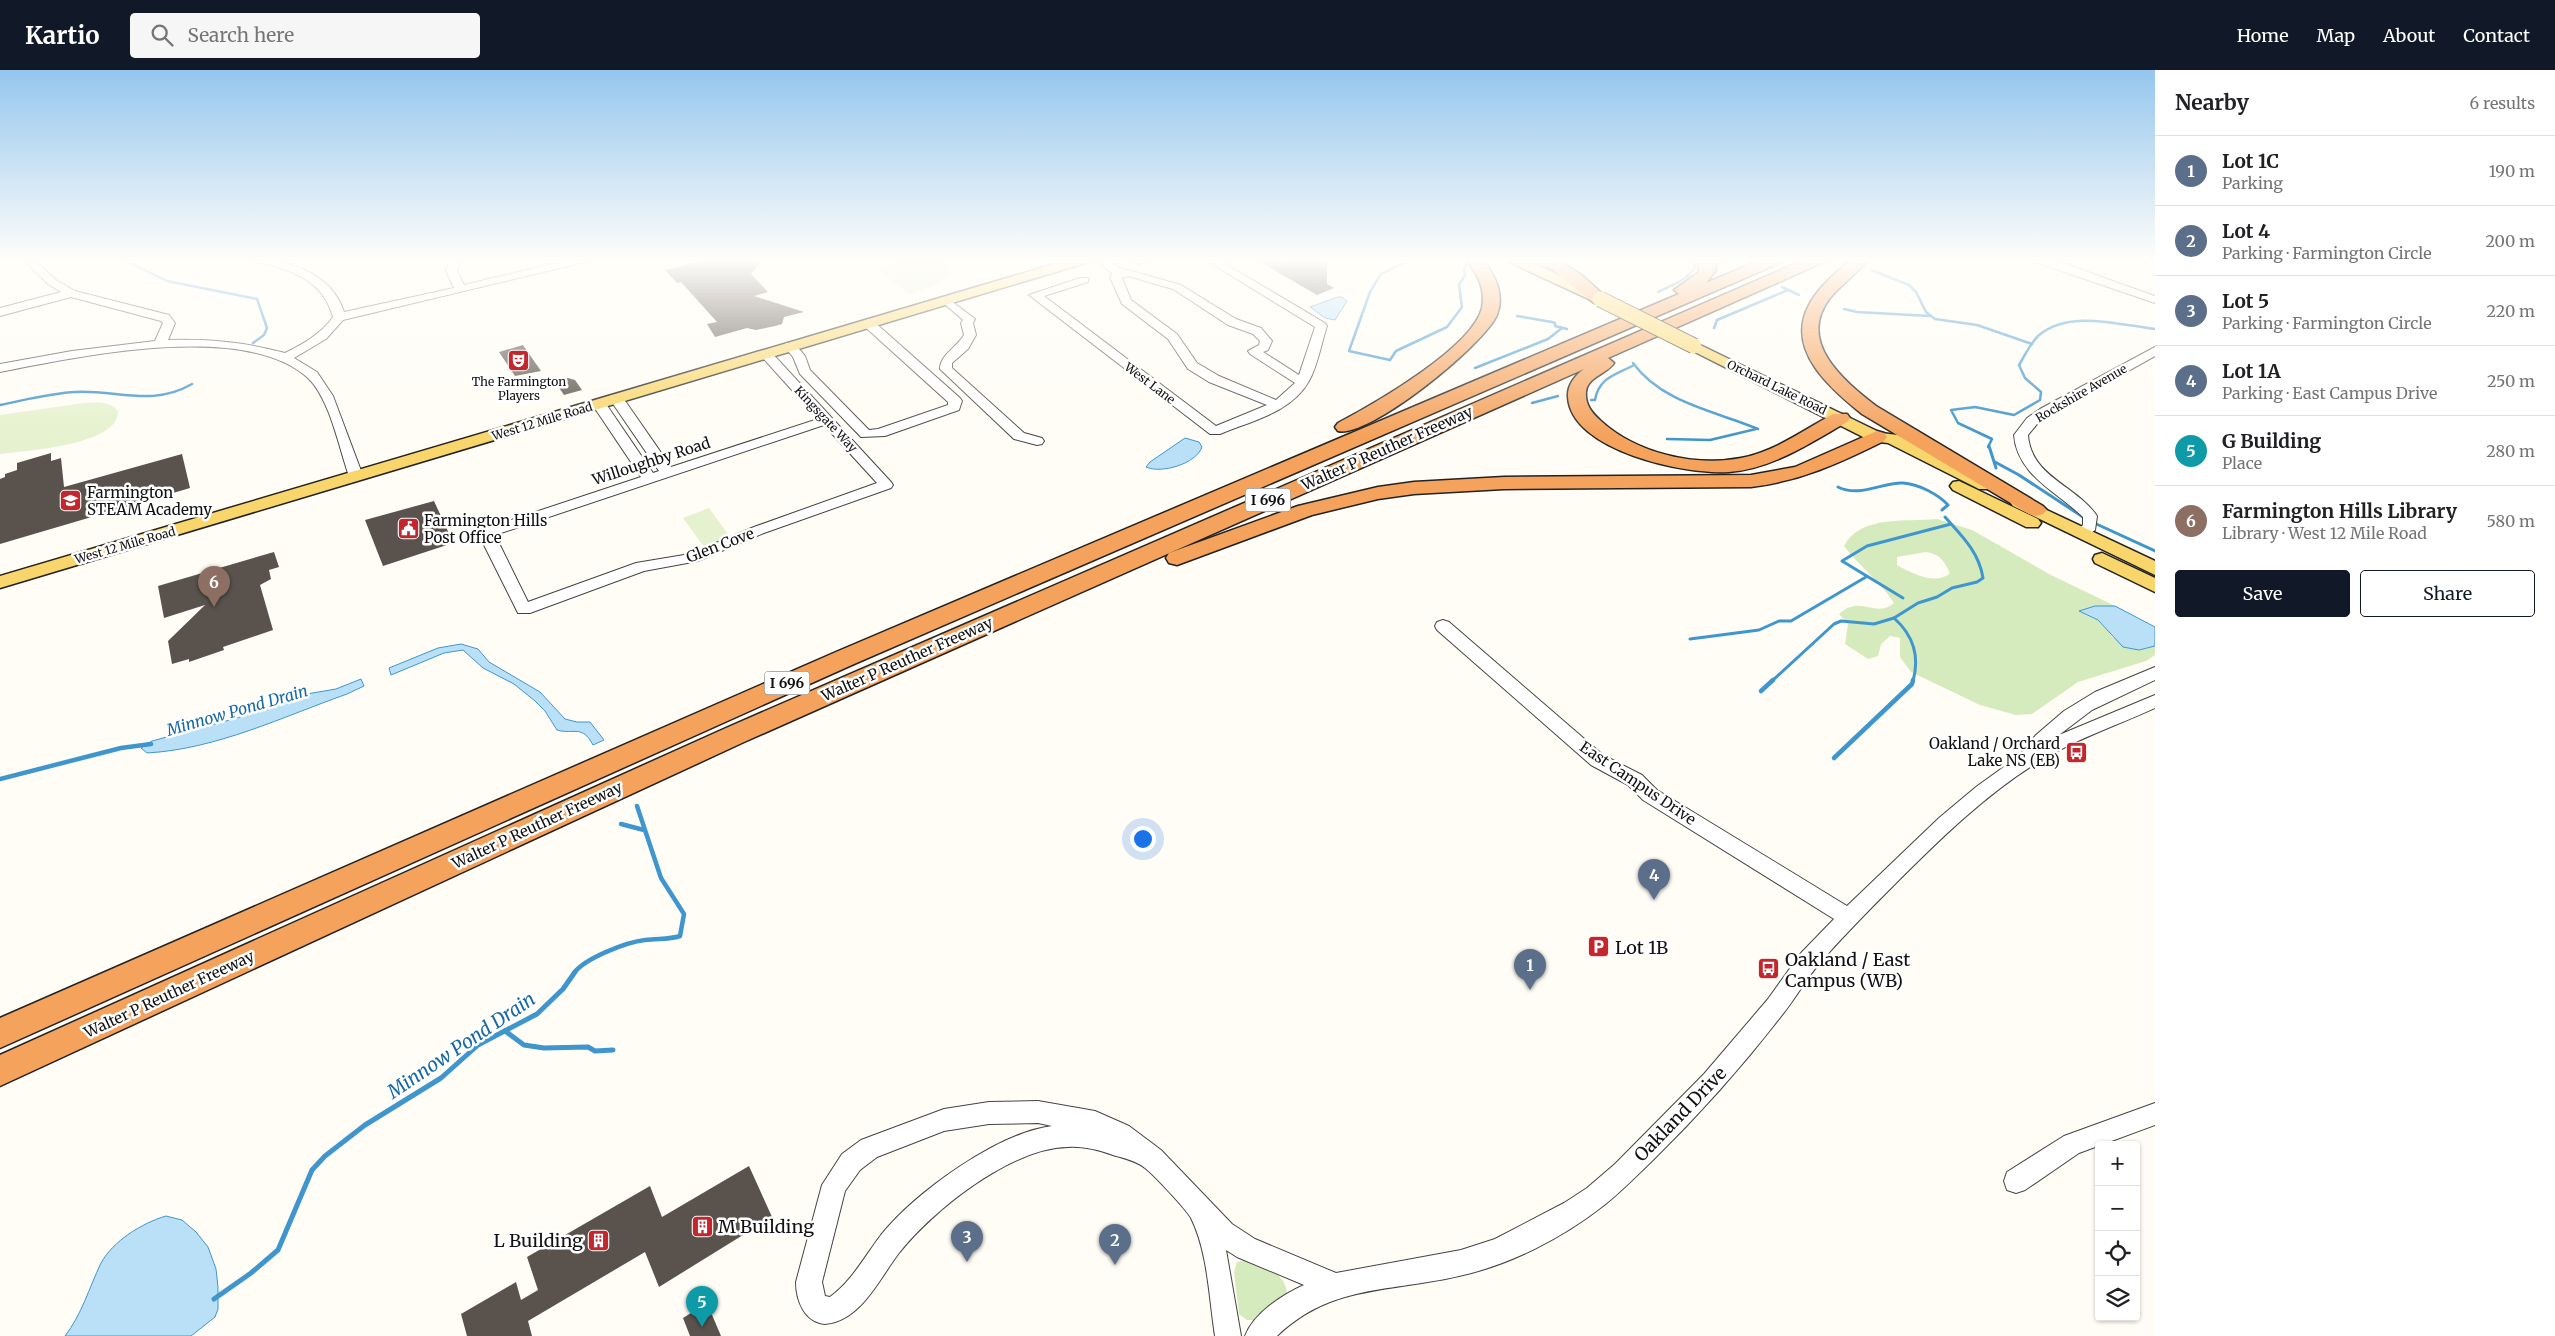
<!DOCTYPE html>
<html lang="en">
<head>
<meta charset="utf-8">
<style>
	body { margin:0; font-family:Merriweather,serif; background:#f6f6f6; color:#202124 }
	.controls { position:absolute; right:15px; bottom:15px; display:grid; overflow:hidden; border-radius:5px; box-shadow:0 1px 4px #0004 }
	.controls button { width:45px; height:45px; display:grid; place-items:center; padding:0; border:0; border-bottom:1px solid #e0e0e0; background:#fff; color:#202124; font:25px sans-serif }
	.you { position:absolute; left:1142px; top:768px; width:18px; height:18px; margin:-12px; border:4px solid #fff; border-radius:50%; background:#1a73e8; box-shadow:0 0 0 8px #1a73e833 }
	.badge { display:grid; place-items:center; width:32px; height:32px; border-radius:50%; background:#111827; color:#fff; font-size:16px; font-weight:700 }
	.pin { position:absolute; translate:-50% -41px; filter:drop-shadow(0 1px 2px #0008) }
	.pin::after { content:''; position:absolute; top:26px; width:18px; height:15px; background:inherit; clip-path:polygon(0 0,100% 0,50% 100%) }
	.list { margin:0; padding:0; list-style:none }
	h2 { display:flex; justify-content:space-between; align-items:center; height:65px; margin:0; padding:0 20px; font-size:21px }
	h2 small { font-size:16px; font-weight:400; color:#757577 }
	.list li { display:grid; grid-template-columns:32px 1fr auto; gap:15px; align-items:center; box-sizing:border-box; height:70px; padding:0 20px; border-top:1px solid #e0e0e0 }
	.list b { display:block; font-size:19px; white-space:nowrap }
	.list p { margin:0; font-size:16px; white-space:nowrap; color:#757577 }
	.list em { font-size:16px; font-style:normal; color:#757577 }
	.actions { display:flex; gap:10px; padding:15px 20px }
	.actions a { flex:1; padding:11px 0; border:1px solid #111827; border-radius:5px; text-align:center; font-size:18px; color:#111827 }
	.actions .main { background:#111827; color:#fff }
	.icon { flex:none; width:28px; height:28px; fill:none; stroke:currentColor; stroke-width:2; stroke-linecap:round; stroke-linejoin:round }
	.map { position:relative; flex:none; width:2155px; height:1266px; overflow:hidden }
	header { display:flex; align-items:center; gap:30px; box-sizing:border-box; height:70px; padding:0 25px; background:#111827; color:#fff }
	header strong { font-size:24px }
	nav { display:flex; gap:28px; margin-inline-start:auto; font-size:18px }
	.search { width:350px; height:45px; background:#f6f6f6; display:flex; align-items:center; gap:12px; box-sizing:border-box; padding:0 18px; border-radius:5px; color:#757577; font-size:19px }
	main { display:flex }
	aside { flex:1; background:#fff }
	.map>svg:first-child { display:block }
	.green { fill:#d5ebbd; fill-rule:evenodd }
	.pitch { fill:#e6f2cf }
	.water { fill:#b9e0f7; stroke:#3f96cf }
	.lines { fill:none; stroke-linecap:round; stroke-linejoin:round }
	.stream-far3 { stroke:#3f96cf; stroke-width:2.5 }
	.stream-far2 { stroke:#3f96cf; stroke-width:3 }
	.stream-far1 { stroke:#3f96cf; stroke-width:4.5 }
	.stream { stroke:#3f96cf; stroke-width:5 }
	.building { fill:#5a524d }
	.minor-casing { stroke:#444; stroke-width:2 }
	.major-casing { stroke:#222; stroke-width:3 }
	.highway-casing { stroke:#222; stroke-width:3 }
	.minor { fill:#fff; fill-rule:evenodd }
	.major { fill:#f9d66b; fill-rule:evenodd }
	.highway { fill:#f5a25d; fill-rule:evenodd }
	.major-bridge-casing { stroke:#222; stroke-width:17; stroke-linecap:butt }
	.major-bridge { stroke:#f9d66b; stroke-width:15 }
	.labels { text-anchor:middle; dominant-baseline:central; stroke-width:5; stroke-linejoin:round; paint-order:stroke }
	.far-poi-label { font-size:12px; fill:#111; stroke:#fff }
	.far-street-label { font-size:12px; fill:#111; stroke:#fff }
	.shield { fill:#fff; stroke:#585858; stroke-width:1 }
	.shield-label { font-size:14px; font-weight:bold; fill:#111 }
	.street-label { font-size:15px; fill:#111; stroke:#fff }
	.poi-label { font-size:15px; fill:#111; stroke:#fff; text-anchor:start }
	.water-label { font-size:16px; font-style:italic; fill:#1768a6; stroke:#fff }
	.near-poi-label { font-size:18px; fill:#111; stroke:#fff; text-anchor:start }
	.near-street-label { font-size:18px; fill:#111; stroke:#fff }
	.near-water-label { font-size:19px; font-style:italic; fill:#1768a6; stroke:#fff }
</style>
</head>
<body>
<header>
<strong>Kartio</strong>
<div class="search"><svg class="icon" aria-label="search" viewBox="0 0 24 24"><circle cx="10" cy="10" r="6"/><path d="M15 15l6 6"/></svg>Search here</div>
<nav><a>Home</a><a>Map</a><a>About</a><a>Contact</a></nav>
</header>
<main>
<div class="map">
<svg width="2155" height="1266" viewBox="0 0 2155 1266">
	<rect width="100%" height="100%" fill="#fffdf5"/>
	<g class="green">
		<path d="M1937,449L1972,460L2051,505L2115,536H2095L2079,541L2097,550L2107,559L2112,567L2139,580L2155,576V585L2146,591L2078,612L2032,644L2016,645L1980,635L1911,602L1900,587V568L1890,566L1881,574L1878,586L1868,589L1845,574L1848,554L1839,544C1861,524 1875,549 1894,533C1880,511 1859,496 1844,476C1860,445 1905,452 1937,449ZM1926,482C1940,484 1944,491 1950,503C1936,516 1911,503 1897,495V487Z"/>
		<path d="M1246,1190C1264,1198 1285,1201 1287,1223L1255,1250H1247L1239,1244L1234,1202L1237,1192Z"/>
	</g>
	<g class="pitch">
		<path d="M910,189H946C960,210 923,220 909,224L877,198Z"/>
		<path d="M84,333C96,332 110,331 118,341C120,375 24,381 0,384V345Z"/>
		<path d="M709,438L730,467L704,477L683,448Z"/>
	</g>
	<g class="water">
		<path d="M1338,227H1342L1347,231L1335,250L1325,248L1310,237Z"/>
		<path d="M1185,368L1199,372L1202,377C1196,394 1161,404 1146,397L1150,392Z"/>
		<path d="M2095,536H2115L2155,557V576L2139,580L2123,577L2098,550L2079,541Z"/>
		<path d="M461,574L478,579L489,592L540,622L565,649L577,652H590L604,670L593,675C582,654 574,665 557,660L545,641L535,631L514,614L483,598L463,580L444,583L391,605L389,598L438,578Z"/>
		<path d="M361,609L364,616L347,624C282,647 217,679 147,683L141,678L152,671L237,648L295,626L336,619Z"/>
		<path d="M166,1146L182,1150L196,1162L208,1177L216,1199L218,1217V1239L215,1247L191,1266H65C82,1244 89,1218 101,1193C113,1171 142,1153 166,1146Z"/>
	</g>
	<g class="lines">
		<g class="stream-far3">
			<path d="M122,189L167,211L257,229L267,258L264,265L253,273"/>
			<path d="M1412,189L1381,204L1370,222L1349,281L1390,290L1396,281L1447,257L1462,237L1459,215L1465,205L1464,199L1467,192L1465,189"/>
			<path d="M1724,189L1728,193"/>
			<path d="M1871,200L1909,215L1916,222L1926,242L1935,249L1977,255L2032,274"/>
			<path d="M1782,217L1799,225"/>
			<path d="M1658,222C1672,215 1697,207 1696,189"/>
			<path d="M1844,239L1857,242L1930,246"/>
			<path d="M1517,246L1552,252L1555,253V256L1567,259"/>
			<path d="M1714,258L1717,250L1788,220"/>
			<path d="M1633,293C1662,333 1715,341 1758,359"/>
			<path d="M1475,298L1548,269L1562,258"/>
			<path d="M1591,330H1595C1599,307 1616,305 1634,295"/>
			<path d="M1532,333L1558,326"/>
			<path d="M0,335C25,330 50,323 76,322C118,320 152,337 192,314"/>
			<path d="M1667,369L1710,370L1756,359"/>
			<path d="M1988,377L1992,369L1958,353L1951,340L1975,337L2014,345L2040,330L2041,322L2025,308L2019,295C2025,285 2030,274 2038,266C2068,239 2120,255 2155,259"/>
		</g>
		<g class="stream-far2">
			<path d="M1989,376L1996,398"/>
			<path d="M1995,392L2019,405L2086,449"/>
			<path d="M1838,417C1860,428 1882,412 1903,413C1918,414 1938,424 1948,435L1942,440"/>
			<path d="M2092,452L2155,481"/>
			<path d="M1903,528L1842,491L1867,476L1951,454"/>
			<path d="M1894,548C1913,565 1920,586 1913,611"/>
			<path d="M1690,569L1759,560L1779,551H1791L1866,507"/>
			<path d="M1772,611L1834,554L1841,551L1874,554L1894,548L1918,533L1937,527L1952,518L1977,512L1983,508C1979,482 1962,466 1945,447"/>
		</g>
		<g class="stream-far1">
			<path d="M1761,621L1773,610"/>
			<path d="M1834,688L1912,614L1913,610"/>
			<path d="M0,709L121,678L151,674"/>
			<path d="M621,754L644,760"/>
			<path d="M574,903C585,888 627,872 645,870C658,868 668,870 680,866L684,844L661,808L637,736"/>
		</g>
		<g class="stream">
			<path d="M505,961L524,975L544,978L588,977L595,981L613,980"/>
			<path d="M214,1229L251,1203L278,1180L312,1100L325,1086L365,1055L441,1008L478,975L537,944L563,919L575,902"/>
		</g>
	</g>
	<g class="building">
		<path d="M709,189H763L751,204L768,222L754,226L804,242L784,247L782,254L775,256L756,260L747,258L715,267L707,254L717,252L681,212L677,213L665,200Z"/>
		<path d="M1255,189H1278L1287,194L1289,189H1327V214L1334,218L1317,225Z"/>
		<path d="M523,275L541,301L515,306L499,282Z"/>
		<path d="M568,308L575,310L582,320L564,325L555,312Z"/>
		<path d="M51,383V391L61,388L64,417L182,384L190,418L0,474V409L5,407V404L17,400V393Z"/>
		<path d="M434,431L451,468L448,469L450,474L383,496L365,450Z"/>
		<path d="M274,482L279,497L269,500L271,509L260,515L273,560L223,577L224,580L189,592V589L172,594L168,571L205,535L164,548L158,516Z"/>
		<path d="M749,1096L772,1147L659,1217L645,1182L528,1251L532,1266H467L461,1244L516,1212L521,1230L538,1220L527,1187L650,1116L662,1147Z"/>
		<path d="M707,1233L721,1266H690L683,1248Z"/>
	</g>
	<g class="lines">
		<defs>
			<g id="minor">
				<path d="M22,189H33L56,210L75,221L169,245L175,253L168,270C210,269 244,272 285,283C303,274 321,264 333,247C322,208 290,200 254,191L253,189C289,189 332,204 344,242L454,218L446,201L450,189H461L457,201L464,215L573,189H591L589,191L343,250L326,269L294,288L317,302L333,326L363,406L356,410L349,406C339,378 330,329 308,308C245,250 77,287 0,302V294L72,281L155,271L163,253L161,251L71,227L0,246V238L61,222L48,214Z"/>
				<path d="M1094,189H1106L1123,200H1128L1181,215L1236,249L1261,258L1272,271L1268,280L1263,282L1299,305L1315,257L1204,189H1217L1325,253L1327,256C1321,274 1318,295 1309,311C1291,343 1251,351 1220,364H1210L1029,225L1080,208H1088V212L1044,226L1216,356L1267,335L1209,312L1188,299L1168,269L1122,234L1110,207L1113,204ZM1128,206L1173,219L1228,255L1253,264L1260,271L1259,275L1248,281L1250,284L1295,313L1276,330L1219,306L1197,293L1177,264L1131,230L1122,208Z"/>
				<path d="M1135,189H1153L1139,194L1133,191Z"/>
				<path d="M2026,189L2057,191L2155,226V233Z"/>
				<path d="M946,227L975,249L973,253L976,265L968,279L952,293V298L1024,363L1042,368L1044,371L1042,374L1037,375L1014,369L940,299C940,285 957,277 964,265L961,253L963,250L940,230Z"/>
				<path d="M868,249L872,250L960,328L962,331L959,340L885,366L861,367L800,304L793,287L784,276L786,273H794L805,286L810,300L869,360L878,359L948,335V332L864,256L862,253Z"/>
				<path d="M2155,277V286L2050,345L2037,354L2028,365C2031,407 2076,415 2097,446L2095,460L2087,466H2077L2074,463L2083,455V447C2057,422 2017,405 2014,365L2027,348L2040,339Z"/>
				<path d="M766,280L770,281L891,412L893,415L891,418L764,463L698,491L644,501L530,543H518L478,463L481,460L641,407L592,334L594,331H604L653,403L659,401L609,328L611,325H621L671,397L818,349L762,287L760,284ZM824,355L877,413L754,457L690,484L636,493L528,532L495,465Z"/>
				<path d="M1443,550L1449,552L1603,685L1642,705L1657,720L1847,836L1939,748L1976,717L2019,686L2036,665L2064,641L2095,622L2155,597V610L2092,640L2059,665L2155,625V638C2118,655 2079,668 2043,689C1988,722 1940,769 1895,814C1868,841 1842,867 1818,895C1805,911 1795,929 1782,945C1742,997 1699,1045 1652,1091C1636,1106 1621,1122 1603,1136C1562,1168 1510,1195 1459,1206C1391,1222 1331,1214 1277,1266H1245C1254,1243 1282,1225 1304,1215L1237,1187L1226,1180L1241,1266H1215C1209,1228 1208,1182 1191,1148C1186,1139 1153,1104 1145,1098C1137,1091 1123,1088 1113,1085C1099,1080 1083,1076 1068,1077C1011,1078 933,1140 899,1183C879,1209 861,1251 825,1254C804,1252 796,1230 796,1212L822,1115L842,1084L861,1070L944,1039L989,1032L1038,1031L1095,1041L1129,1056L1161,1080L1232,1154L1255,1169L1336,1203L1461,1180L1495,1169L1564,1133L1587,1118L1615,1094L1704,1004L1768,929L1801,883L1834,849L1643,730L1628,715L1591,695L1437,560L1435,556L1437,552ZM1038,1053L1052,1056C997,1063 915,1123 881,1165C865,1186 852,1211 830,1227L825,1226L822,1212L845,1121L860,1100L877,1087L944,1061L989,1054Z"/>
				<path d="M2155,1033V1055L2079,1083L2025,1120L2016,1123L2007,1120L2004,1111L2007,1102L2064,1066Z"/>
			</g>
			<g id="major">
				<path d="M1071,189H1091L1089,192L0,518V506Z"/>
				<path d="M1508,189H1524L1605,226L1607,229L1605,232H1595L1509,192Z"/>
				<path d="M1694,272L1881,363L1898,365L1991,411L1994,415L1991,419H1979L1888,373L1871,371L1689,279L1687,276Z"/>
				<path d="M1959,411L2038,449L2041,453L2038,457H2026L1953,420L1950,416L1953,412Z"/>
				<path d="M2019,427L2155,491V505L2013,436L2010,432L2013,428Z"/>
				<path d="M2102,483L2155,508V522L2095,493L2093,489L2095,485Z"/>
			</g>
			<g id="highway">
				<path d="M1466,189H1482C1495,204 1505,225 1497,245C1484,275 1368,369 1338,361L1335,357L1338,353C1374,334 1472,278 1482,238C1486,218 1477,204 1466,189Z"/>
				<path d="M1539,189H1557L1583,206L1608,229L1606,233H1594Z"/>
				<path d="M1699,189H1715L1716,200L1706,213L1763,189H1784L1782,192L854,594L0,978V948L836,582L1679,224L1674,220L1699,202Z"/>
				<path d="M1806,189H1826L1824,192L1608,288L1614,293C1607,304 1587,307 1586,322C1585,335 1592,343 1601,351C1636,383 1694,397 1741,388C1774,382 1804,360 1833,344H1847L1850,348L1847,352C1810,373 1772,399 1729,402C1686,405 1571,381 1568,327C1567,316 1575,305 1584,299L744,672L0,1016V985L726,658Z"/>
				<path d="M1851,189H1868C1858,204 1841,214 1830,228C1796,272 1844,311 1876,336L2043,436L2047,440L2043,444L2036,446L2029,444L1862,344C1831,319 1786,281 1808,237C1817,218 1836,203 1851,189Z"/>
				<path d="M1877,361L1884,363L1887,367L1884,371C1840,393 1800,411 1751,417L1504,419L1414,424L1378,429L1312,445L1177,495L1169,493L1166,488L1169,483L1298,436L1378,417L1414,412L1504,407L1751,405L1795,397Z"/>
			</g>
		</defs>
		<use href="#minor" class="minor-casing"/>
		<use href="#major" class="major-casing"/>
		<use href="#highway" class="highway-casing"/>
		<use href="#minor" class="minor"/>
		<use href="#major" class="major"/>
		<use href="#highway" class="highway"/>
		<defs>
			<path id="major-bridge" d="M1600,229L1694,276"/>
		</defs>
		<use href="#major-bridge" class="major-bridge-casing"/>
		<use href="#major-bridge" class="major-bridge"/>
	</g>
	<linearGradient id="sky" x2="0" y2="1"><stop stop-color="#95c6ee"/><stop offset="0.52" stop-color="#fffefa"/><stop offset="1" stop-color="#fffefa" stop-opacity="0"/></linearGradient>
	<rect width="2155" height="366" fill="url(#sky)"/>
	<defs>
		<symbol id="theatre-square" viewBox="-11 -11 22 22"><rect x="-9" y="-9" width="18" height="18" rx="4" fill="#c4262e" stroke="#fff"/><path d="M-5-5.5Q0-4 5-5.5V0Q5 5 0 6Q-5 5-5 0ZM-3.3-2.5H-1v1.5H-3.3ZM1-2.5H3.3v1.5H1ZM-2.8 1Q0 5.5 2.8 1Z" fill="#fff"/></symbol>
		<symbol id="school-square" viewBox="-11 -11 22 22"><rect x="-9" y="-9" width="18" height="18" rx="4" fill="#c4262e" stroke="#fff"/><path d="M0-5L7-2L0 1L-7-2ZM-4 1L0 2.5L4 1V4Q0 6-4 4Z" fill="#fff"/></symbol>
		<symbol id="civic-square" viewBox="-11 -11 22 22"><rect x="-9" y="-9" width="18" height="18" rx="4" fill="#c4262e" stroke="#fff"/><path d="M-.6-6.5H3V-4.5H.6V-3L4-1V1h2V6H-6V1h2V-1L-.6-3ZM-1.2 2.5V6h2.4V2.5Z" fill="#fff"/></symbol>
		<symbol id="bus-square" viewBox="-11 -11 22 22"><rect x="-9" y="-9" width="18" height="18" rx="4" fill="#c4262e" stroke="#fff"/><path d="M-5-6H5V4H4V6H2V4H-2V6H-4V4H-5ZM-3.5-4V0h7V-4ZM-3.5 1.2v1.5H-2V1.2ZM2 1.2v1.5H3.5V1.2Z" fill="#fff"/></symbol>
		<symbol id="parking-square" viewBox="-11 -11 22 22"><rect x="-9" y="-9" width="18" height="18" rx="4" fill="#c4262e" stroke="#fff"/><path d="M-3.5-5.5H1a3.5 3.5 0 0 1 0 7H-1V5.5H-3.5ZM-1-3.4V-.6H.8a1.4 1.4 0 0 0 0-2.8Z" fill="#fff"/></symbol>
		<symbol id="building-square" viewBox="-11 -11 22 22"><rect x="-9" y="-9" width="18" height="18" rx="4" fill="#c4262e" stroke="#fff"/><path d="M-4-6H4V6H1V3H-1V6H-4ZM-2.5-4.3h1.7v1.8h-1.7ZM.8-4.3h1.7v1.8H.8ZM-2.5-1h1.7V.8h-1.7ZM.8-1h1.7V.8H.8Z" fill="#fff"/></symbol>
	</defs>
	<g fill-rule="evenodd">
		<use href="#theatre-square" x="506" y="278" width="25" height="25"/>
		<use href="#school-square" x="58" y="418" width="25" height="25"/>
		<use href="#civic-square" x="396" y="446" width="25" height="25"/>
		<use href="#bus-square" x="2064" y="670" width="25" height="25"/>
		<use href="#parking-square" x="1586" y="864" width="25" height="25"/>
		<use href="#bus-square" x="1756" y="886" width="25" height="25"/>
		<use href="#building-square" x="690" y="1144" width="25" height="25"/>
		<use href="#building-square" x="586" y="1158" width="25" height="25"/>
	</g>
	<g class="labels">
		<g class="far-poi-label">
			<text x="519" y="311">The Farmington<tspan x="519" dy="14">Players</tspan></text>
		</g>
		<g class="far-street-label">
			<text transform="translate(1150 313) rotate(37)">West Lane</text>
			<text transform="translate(1777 317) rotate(26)">Orchard Lake Road</text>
			<text transform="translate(2081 323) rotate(-30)">Rockshire Avenue</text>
			<text transform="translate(826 349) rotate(47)">Kingsgate Way</text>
			<text transform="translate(542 351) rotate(-17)">West 12 Mile Road</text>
			<text transform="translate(125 475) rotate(-16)">West 12 Mile Road</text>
		</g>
		<g class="shield">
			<rect x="1245.5" y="418.5" width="45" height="23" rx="4"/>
			<rect x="764.5" y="601.5" width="45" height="23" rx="4"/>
		</g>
		<g class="shield-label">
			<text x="1268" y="430">I 696</text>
			<text x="787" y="613">I 696</text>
		</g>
		<g class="street-label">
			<text transform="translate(1387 378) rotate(-24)">Walter P Reuther Freeway</text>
			<text transform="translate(651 391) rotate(-18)">Willoughby Road</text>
			<text transform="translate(720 475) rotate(-21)">Glen Cove</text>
			<text transform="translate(907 589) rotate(-24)">Walter P Reuther Freeway</text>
			<text transform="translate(1638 713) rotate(34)">East Campus Drive</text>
			<text transform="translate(537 755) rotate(-25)">Walter P Reuther Freeway</text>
			<text transform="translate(169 924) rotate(-25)">Walter P Reuther Freeway</text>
		</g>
		<g class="poi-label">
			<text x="87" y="422">Farmington<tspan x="87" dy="17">STEAM Academy</tspan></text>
			<text x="424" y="450">Farmington Hills<tspan x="424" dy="17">Post Office</tspan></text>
			<text x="2060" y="673" text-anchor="end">Oakland / Orchard<tspan x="2060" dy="17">Lake NS (EB)</tspan></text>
		</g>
		<g class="water-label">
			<text transform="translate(237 640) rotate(-16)">Minnow Pond Drain</text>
		</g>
		<g class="near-poi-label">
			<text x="1615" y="877">Lot 1B</text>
			<text x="1785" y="889">Oakland / East<tspan x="1785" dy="21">Campus (WB)</tspan></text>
			<text x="718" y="1156">M Building</text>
			<text x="583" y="1170" text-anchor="end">L Building</text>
		</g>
		<g class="near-street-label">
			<text transform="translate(1680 1044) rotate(-46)">Oakland Drive</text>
		</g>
		<g class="near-water-label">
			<text transform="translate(461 975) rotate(-34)">Minnow Pond Drain</text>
		</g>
	</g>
</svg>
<div class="controls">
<button>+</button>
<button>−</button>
<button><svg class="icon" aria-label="locate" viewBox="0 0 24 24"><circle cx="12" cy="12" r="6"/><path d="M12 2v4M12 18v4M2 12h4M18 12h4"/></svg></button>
<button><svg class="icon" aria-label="layers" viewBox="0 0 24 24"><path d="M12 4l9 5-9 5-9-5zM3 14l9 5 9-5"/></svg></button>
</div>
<div class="you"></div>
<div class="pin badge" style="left:1530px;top:920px;background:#5c6f8a">1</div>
<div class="pin badge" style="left:1115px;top:1195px;background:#5c6f8a">2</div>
<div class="pin badge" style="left:967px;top:1192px;background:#5c6f8a">3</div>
<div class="pin badge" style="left:1654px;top:830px;background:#5c6f8a">4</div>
<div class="pin badge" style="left:702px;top:1257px;background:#0f9aa8">5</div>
<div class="pin badge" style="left:214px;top:537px;background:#8d6e63">6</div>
</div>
<aside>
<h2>Nearby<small>6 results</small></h2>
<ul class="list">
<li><span class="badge" style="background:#5c6f8a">1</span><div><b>Lot 1C</b><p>Parking</p></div><em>190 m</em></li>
<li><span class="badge" style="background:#5c6f8a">2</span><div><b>Lot 4</b><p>Parking · Farmington Circle</p></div><em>200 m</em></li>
<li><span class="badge" style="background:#5c6f8a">3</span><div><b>Lot 5</b><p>Parking · Farmington Circle</p></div><em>220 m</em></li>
<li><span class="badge" style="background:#5c6f8a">4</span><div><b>Lot 1A</b><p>Parking · East Campus Drive</p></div><em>250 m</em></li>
<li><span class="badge" style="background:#0f9aa8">5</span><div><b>G Building</b><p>Place</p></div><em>280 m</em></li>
<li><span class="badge" style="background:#8d6e63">6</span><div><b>Farmington Hills Library</b><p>Library · West 12 Mile Road</p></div><em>580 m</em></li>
</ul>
<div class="actions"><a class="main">Save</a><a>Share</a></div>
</aside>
</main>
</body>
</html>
